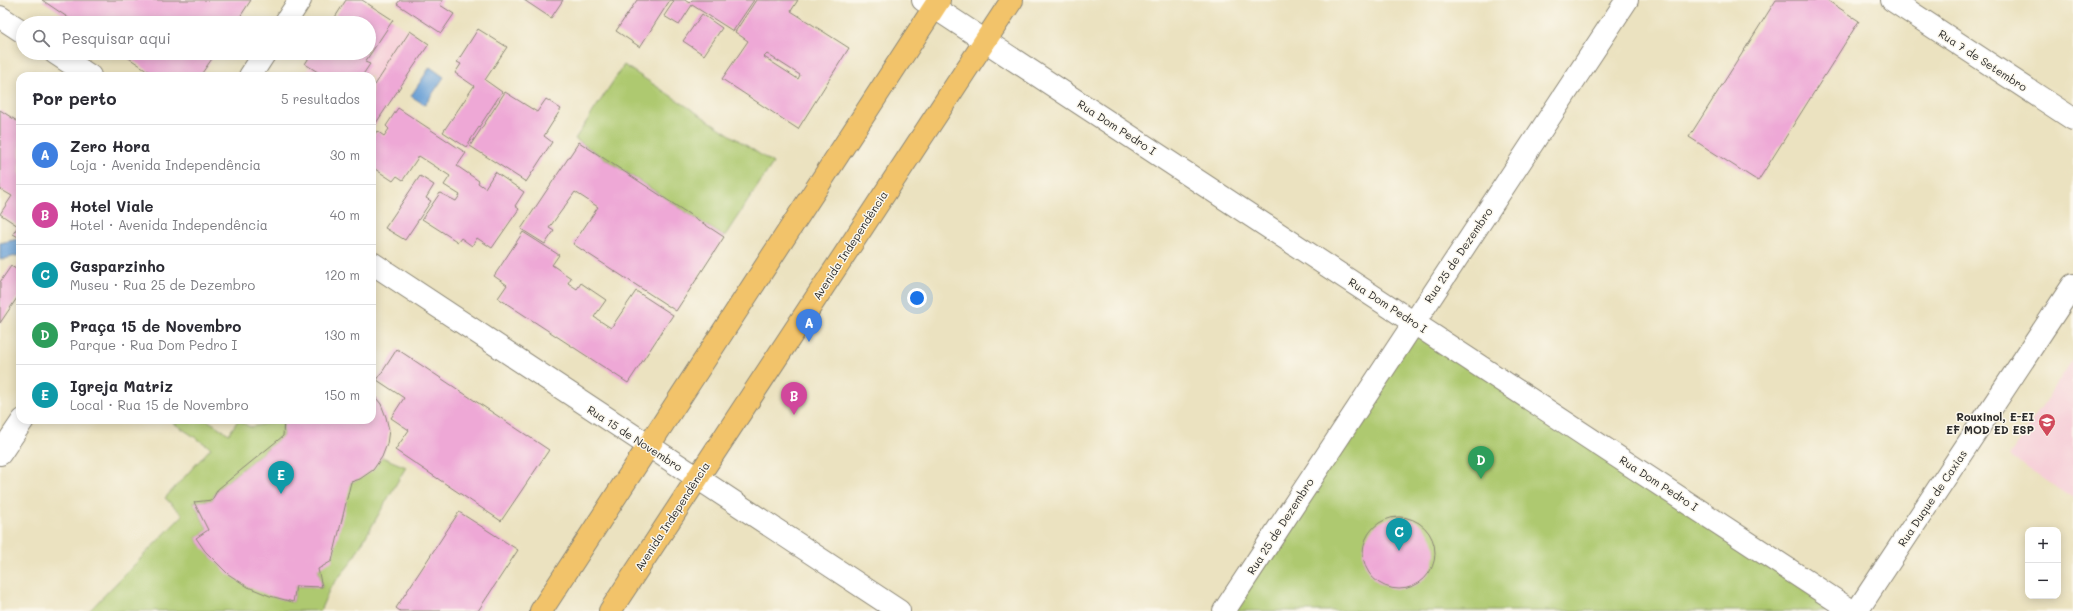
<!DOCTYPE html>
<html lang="pt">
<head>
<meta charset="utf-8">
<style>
	body { margin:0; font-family:Mali,sans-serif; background:#f7f7f7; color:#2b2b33 }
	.controls { position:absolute; right:12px; bottom:12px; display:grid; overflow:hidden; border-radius:8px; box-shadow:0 2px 10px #0003 }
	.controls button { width:36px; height:36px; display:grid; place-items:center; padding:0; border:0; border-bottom:1px solid #e1e1e2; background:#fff; color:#2b2b33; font:20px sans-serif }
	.you { position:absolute; left:917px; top:298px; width:14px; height:14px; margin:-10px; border:3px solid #fff; border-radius:50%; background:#1a73e8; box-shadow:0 0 0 6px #1a73e833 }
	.badge { display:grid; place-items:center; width:26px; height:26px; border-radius:50%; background:#d1495b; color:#fff; font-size:13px; font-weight:700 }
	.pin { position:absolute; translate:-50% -33px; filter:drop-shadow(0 1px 2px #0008) }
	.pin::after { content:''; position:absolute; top:21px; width:14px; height:12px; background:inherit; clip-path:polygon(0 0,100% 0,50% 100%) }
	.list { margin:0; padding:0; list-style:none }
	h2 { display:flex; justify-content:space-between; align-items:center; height:52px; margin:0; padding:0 16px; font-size:17px }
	h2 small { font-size:13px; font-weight:400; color:#7c7c81 }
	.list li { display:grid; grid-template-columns:26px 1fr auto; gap:12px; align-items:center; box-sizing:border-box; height:60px; padding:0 16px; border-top:1px solid #e1e1e2 }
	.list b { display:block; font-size:15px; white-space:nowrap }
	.list p { margin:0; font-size:13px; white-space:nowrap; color:#7c7c81 }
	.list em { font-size:13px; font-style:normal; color:#7c7c81 }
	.icon { flex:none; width:22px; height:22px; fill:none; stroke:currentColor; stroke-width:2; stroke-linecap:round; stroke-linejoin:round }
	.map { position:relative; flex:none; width:2073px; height:611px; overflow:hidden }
	.search { position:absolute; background:#fff; box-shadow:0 2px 10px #0003; left:16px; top:16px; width:360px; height:44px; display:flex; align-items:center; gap:10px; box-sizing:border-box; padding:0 14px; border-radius:22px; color:#7c7c81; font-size:15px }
	.panel { position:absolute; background:#fff; box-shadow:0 2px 10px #0003; left:16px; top:72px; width:360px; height:352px; border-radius:12px }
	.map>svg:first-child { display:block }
	.built { fill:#f6cfd8 }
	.green { fill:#aec970; stroke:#6c7a4e }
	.water { fill:#679fd5; stroke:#496580 }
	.building { fill:#eea8d6; fill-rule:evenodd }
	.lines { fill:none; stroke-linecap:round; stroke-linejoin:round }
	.street-casing { stroke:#8b8676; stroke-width:24 }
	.primary-casing { stroke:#8b8676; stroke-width:24 }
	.street { stroke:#fff; stroke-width:22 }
	.primary { stroke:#f2c36a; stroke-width:22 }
	.labels { text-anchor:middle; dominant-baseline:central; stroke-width:3; stroke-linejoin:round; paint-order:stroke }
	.street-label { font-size:11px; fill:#2b2b2b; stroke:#fbf7ec }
	.poi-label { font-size:11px; font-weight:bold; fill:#2b2b2b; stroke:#fbf7ec; text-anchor:end }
</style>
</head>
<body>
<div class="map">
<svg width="2073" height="611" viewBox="0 0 2073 611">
	<rect width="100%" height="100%" fill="#fbf7ec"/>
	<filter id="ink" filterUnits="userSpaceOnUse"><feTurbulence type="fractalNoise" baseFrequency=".025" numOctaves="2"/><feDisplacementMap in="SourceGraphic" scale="8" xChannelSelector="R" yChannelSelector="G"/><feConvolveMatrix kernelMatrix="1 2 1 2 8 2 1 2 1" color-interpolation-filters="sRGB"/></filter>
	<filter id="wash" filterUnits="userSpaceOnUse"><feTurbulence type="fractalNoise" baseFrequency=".012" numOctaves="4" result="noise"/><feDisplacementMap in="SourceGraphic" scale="16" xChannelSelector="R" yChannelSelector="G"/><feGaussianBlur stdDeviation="0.9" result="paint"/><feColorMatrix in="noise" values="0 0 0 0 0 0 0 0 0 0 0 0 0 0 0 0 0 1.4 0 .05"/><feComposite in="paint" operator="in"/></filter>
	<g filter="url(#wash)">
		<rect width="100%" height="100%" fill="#ebe2c0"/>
		<g class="built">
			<path d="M352,0H362L429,44L372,129V76H303L318,53H369V23H337Z"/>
			<path d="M2073,359V498L2009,456Z"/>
		</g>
		<g class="green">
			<path d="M624,65L773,163L724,237L575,139Z"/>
			<path d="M1414,322L1852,611H1224Z"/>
			<path d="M169,420H207L229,434L238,420L250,427L280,421L283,423V436L218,489L212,500L194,502L208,530L196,538C220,573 252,592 293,602L296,586L322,587L318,569L351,482C365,477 373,469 382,457L406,467L350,564L330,588L320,611H89L183,515L165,498L211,448Z"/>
		</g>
		<g class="water">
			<path d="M430,67L444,77L425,105L411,96Z"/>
			<path d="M18,239L20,255L0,260V243Z"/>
		</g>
		<g id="blocks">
			<g class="building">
				<path d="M42,0H251L236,23H76Z"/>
				<path d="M346,0H362L393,20L365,62L370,64L362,76H324L305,64L312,53H369V23L332,22Z"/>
				<path d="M400,0H443L440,5L454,14L441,33L397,4Z"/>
				<path d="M524,0H563L551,18Z"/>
				<path d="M637,0H670L640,47L616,31Z"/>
				<path d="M671,0H685L689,3L692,0H754L733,31L692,5L679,25L664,16L674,1Z"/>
				<path d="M756,0H798L791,11L849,48L798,129L722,79L748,41L735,32ZM767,54L800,75L798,79L764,57Z"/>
				<path d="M1776,0H1827L1859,21L1758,181L1689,137Z"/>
				<path d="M702,14L722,28L704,55L683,41Z"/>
				<path d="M478,29L507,47L485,80L502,92L466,147L443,132L474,86L455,73L461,64L457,62Z"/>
				<path d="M410,31L429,44L372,129V83L375,85Z"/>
				<path d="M121,53H216L200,76H156Z"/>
				<path d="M505,92L537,112L546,99L561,109L544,136L552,142L526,182L470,146Z"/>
				<path d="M398,108L466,153L457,166L479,181L478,183L485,188L495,172L524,192L515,206L519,209L492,248L477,238L472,246L461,238L458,242L422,219L440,193L456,201L460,195L444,185L450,176L419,156L403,180L397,176L393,181L372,167V138L377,131L384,136L389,129L386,126Z"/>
				<path d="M0,110L20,123V238L13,234L18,226L0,214L12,196L0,189Z"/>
				<path d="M579,142L724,237L676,311L573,244L598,207L575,192L549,228L554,231L545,244L521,229Z"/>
				<path d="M420,176L434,185L426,198L431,201L405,240L385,228Z"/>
				<path d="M523,232L559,255L552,265L571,278L568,283L577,289L581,283L606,300L594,317L611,328L636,291L673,315L628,383L498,298L507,285L494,276Z"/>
				<path d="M20,263V300L17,298L0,323V282L11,266L16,269Z"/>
				<path d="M397,349L549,450L501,521L395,450L409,430L391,418L404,398L377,380Z"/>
				<path d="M372,393L381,404L386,417L389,430L387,444L382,457L373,470L360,479L351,482L332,561L318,569L322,587L296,586L293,602L270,596L248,587L228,574L205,551L196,538L208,530L194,502L212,500L218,489L283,436L284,420H372Z"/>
				<path d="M459,512L518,550L478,611H400L396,608Z"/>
				<circle cx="1399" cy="553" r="36"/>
			</g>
		</g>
	</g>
	<g filter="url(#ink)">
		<use href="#blocks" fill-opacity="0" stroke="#8b8676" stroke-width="1"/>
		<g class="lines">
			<defs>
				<g id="street">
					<path d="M923,0L1852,611"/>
					<path d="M1892,0L2073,119"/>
					<path d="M0,17L23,32"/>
					<path d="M285,23L300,0"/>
					<path d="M55,53L90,76"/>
					<path d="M250,76L265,53"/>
					<path d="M372,263L899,611"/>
					<path d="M0,454L23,420"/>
					<path d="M1224,611L1627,0"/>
					<path d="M1857,611L2073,285"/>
				</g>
				<g id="primary">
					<path d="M541,611L939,0"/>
					<path d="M610,611L1012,0"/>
				</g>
			</defs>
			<use href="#street" class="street-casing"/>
			<use href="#primary" class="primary-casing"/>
			<use href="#street" class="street"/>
			<use href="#primary" class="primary"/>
		</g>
	</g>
	<defs>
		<symbol id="school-pin" viewBox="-11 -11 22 30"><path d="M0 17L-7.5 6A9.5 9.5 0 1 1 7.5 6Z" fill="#d1495b" stroke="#fbf7ec"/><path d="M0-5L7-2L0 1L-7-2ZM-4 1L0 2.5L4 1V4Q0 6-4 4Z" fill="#fff"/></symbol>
	</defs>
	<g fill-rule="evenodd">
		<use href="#school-pin" x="2037" y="412" width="20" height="27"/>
	</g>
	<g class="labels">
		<g class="street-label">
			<text transform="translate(1983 60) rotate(33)">Rua 7 de Setembro</text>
			<text transform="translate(1117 127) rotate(33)">Rua Dom Pedro I</text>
			<text transform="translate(850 245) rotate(-57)">Avenida Independência</text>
			<text transform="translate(1458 255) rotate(-56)">Rua 25 de Dezembro</text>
			<text transform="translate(1388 305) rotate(33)">Rua Dom Pedro I</text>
			<text transform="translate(635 438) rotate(33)">Rua 15 de Novembro</text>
			<text transform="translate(1659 483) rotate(33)">Rua Dom Pedro I</text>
			<text transform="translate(1932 498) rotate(-56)">Rua Duque de Caxias</text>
			<text transform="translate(672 516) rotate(-57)">Avenida Independência</text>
			<text transform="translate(1280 526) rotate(-57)">Rua 25 de Dezembro</text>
		</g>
		<g class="poi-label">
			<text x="2034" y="416">Rouxinol, E-EI<tspan x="2034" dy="13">EF MOD ED ESP</tspan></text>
		</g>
	</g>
</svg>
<div class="controls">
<button>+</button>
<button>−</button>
</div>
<div class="you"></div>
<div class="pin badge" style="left:809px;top:342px;background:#3f7fe0">A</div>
<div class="pin badge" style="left:794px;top:415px;background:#d1479c">B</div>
<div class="pin badge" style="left:1399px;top:551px;background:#0f9aa8">C</div>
<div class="pin badge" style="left:1481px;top:479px;background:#2e9e5b">D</div>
<div class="pin badge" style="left:281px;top:494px;background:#0f9aa8">E</div>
<div class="search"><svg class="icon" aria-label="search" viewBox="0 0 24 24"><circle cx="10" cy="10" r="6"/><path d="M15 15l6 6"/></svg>Pesquisar aqui</div>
<section class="panel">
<h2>Por perto<small>5 resultados</small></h2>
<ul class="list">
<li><span class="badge" style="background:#3f7fe0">A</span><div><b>Zero Hora</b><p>Loja · Avenida Independência</p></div><em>30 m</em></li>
<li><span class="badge" style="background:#d1479c">B</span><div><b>Hotel Viale</b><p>Hotel · Avenida Independência</p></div><em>40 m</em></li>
<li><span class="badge" style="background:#0f9aa8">C</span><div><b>Gasparzinho</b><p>Museu · Rua 25 de Dezembro</p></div><em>120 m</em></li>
<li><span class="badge" style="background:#2e9e5b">D</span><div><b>Praça 15 de Novembro</b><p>Parque · Rua Dom Pedro I</p></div><em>130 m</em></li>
<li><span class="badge" style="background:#0f9aa8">E</span><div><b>Igreja Matriz</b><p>Local · Rua 15 de Novembro</p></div><em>150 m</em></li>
</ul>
</section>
</div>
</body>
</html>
